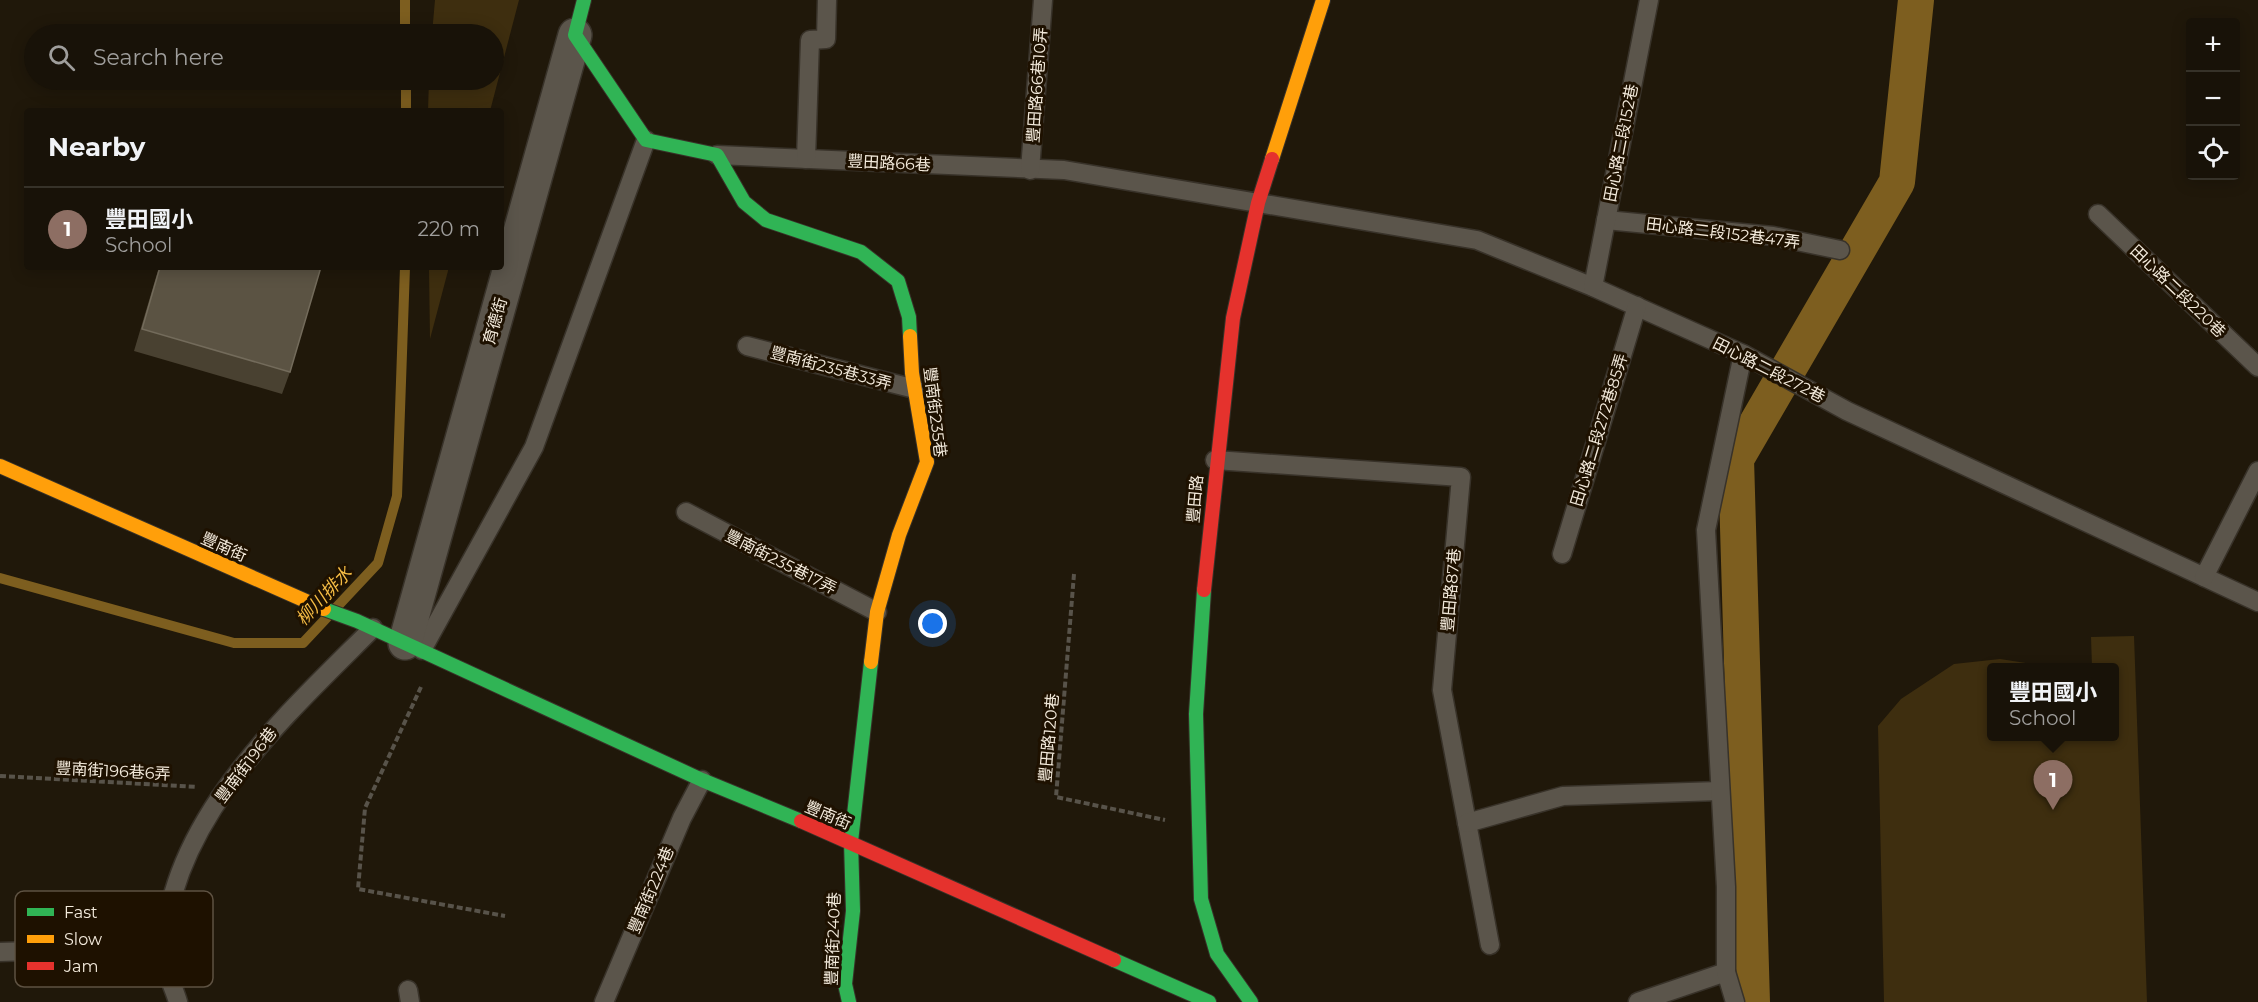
<!DOCTYPE html>
<html lang="en">
<head>
<meta charset="utf-8">
<style>
	body { margin:0; font-family:Montserrat,"Noto Sans TC",sans-serif; background:#252016; color:#f1f3f6 }
	.controls { position:absolute; right:18px; top:18px; display:grid; overflow:hidden; border-radius:6px; box-shadow:0 3px 15px #0003 }
	.controls button { width:54px; height:54px; display:grid; place-items:center; padding:0; border:0; border-bottom:2px solid #363229; background:#181208; color:#f1f3f6; font:30px sans-serif }
	.you { position:absolute; left:933px; top:624px; width:21px; height:21px; margin:-15px; border:4px solid #fff; border-radius:50%; background:#1a73e8; box-shadow:0 0 0 9px #1a73e833 }
	.badge { display:grid; place-items:center; width:39px; height:39px; border-radius:50%; background:#a9a092; color:#fff; font-size:20px; font-weight:700 }
	.pin { position:absolute; translate:-50% -50px; filter:drop-shadow(0 2px 3px #0008) }
	.pin::after { content:''; position:absolute; top:32px; width:21px; height:18px; background:inherit; clip-path:polygon(0 0,100% 0,50% 100%) }
	.popup { position:absolute; left:1987px; top:663px; width:132px; height:78px; box-sizing:border-box; display:grid; place-content:center; border-radius:6px; background:#181208; filter:drop-shadow(0 2px 4px #0005); font-size:20px; white-space:nowrap; color:#9f9e9c }
	.popup b { font-size:22px; color:#f1f3f6 }
	.popup::after { content:''; position:absolute; left:50%; top:100%; margin-left:-12px; border:12px solid transparent; border-top-color:#181208 }
	.list { margin:0; padding:0; list-style:none }
	h2 { display:flex; justify-content:space-between; align-items:center; height:78px; margin:0; padding:0 24px; font-size:26px }
	h2 small { font-size:20px; font-weight:400; color:#9f9e9c }
	.list li { display:grid; grid-template-columns:39px 1fr auto; gap:18px; align-items:center; box-sizing:border-box; height:84px; padding:0 24px; border-top:2px solid #363229 }
	.list b { display:block; font-size:22px; white-space:nowrap }
	.list p { margin:0; font-size:20px; white-space:nowrap; color:#9f9e9c }
	.list em { font-size:20px; font-style:normal; color:#9f9e9c }
	.icon { flex:none; width:33px; height:33px; fill:none; stroke:currentColor; stroke-width:2; stroke-linecap:round; stroke-linejoin:round }
	.map { position:relative; flex:none; width:2258px; height:1002px; overflow:hidden }
	.search { position:absolute; background:#181208; box-shadow:0 3px 15px #0003; left:24px; top:24px; width:480px; height:66px; display:flex; align-items:center; gap:15px; box-sizing:border-box; padding:0 21px; border-radius:33px; color:#9f9e9c; font-size:22px }
	.panel { position:absolute; background:#181208; box-shadow:0 3px 15px #0003; left:24px; top:108px; width:480px; height:162px; border-radius:6px }
	.map>svg:first-child { display:block }
	.green { fill:#3e2e0f }
	.lines { fill:none; stroke-linecap:round; stroke-linejoin:round }
	.stream { stroke:#7d5e1f; stroke-width:10 }
	.canal { stroke:#7d5e1f; stroke-width:36 }
	.lane-casing { stroke:#383229; stroke-width:21 }
	.street-casing { stroke:#383229; stroke-width:36 }
	.fast-casing { stroke:#383229; stroke-width:16 }
	.slow-casing { stroke:#383229; stroke-width:16 }
	.jam-casing { stroke:#383229; stroke-width:16 }
	.path { stroke:#58534a; stroke-width:4; stroke-dasharray:6 3; stroke-linecap:butt }
	.lane { stroke:#5b554b; stroke-width:18 }
	.street { stroke:#5b554b; stroke-width:33 }
	.fast { stroke:#30b455; stroke-width:14 }
	.slow { stroke:#ff9f0a; stroke-width:14 }
	.jam { stroke:#e5322d; stroke-width:14 }
	.wall { fill:#494131 }
	.building { fill:#5b5343; stroke:#736b5b; stroke-width:1.5 }
	.labels { text-anchor:middle; dominant-baseline:central; stroke-width:6; stroke-linejoin:round; paint-order:stroke }
	.street-label { font-size:16px; fill:#f3eadb; stroke:#1e1100 }
	.water-label { font-size:18px; font-style:italic; fill:#f5bc44; stroke:#1e1100 }
	.key { fill:#1e1100; stroke:#5e5242; stroke-width:1.5 }
	.key-label { font-size:16px; fill:#f3eadb }
</style>
</head>
<body>
<div class="map">
<svg width="2258" height="1002" viewBox="0 0 2258 1002">
	<rect width="100%" height="100%" fill="#20180a"/>
	<g class="green">
		<path d="M435,0H519L490,111H428L429,80H494V34H432Z"/>
		<path d="M429,267H449L430,339Z"/>
		<path d="M2134,636L2147,1002H1884L1878,726L1901,699L1954,664L2000,659L2052,667L1992,668V736H2114V668L2092,667L2091,637Z"/>
	</g>
	<g class="lines">
		<g class="stream">
			<path d="M405,0V34"/>
			<path d="M406,80V111"/>
			<path d="M0,578L234,643H303L378,563L397,496L405,267"/>
		</g>
		<path class="canal" d="M1752,1002L1736,459L1897,182L1916,0"/>
		<defs>
			<g id="lane">
				<path d="M717,155L1064,170L1477,240L1593,287L1743,354L1847,411L2258,602"/>
				<path d="M806,159L810,40L826,39L827,0"/>
				<path d="M1030,170L1043,0"/>
				<path d="M2098,214L2258,367"/>
				<path d="M1606,220L1773,236L1840,250"/>
				<path d="M1593,287L1649,0"/>
				<path d="M747,346L915,389"/>
				<path d="M1215,460L1461,477L1442,690L1490,945"/>
				<path d="M686,512L877,612"/>
				<path d="M1562,554L1637,306"/>
				<path d="M2204,577L2258,471"/>
				<path d="M422,650L534,447L646,140"/>
				<path d="M1467,823L1563,796L1720,791"/>
				<path d="M0,952L92,949L164,956"/>
				<path d="M408,990L410,1002"/>
				<path d="M178,1002C174,988 164,969 164,954C166,822 287,714 373,628"/>
				<path d="M604,1002L682,818L702,780"/>
				<path d="M1638,1002L1726,972"/>
				<path d="M1735,1002L1726,972V887L1706,530L1743,354"/>
			</g>
			<path id="street" d="M405,643L575,35"/>
			<g id="fast">
				<path d="M584,0L575,35L646,140L717,155L744,202L766,220L861,252L898,281L909,317L910,336"/>
				<path d="M1204,590L1196,714L1201,899L1217,954L1251,1002"/>
				<path d="M324,609L357,621L702,780L801,821"/>
				<path d="M1114,960L1209,1002"/>
				<path d="M849,1002L845,984L853,911L851,842L871,662"/>
			</g>
			<g id="slow">
				<path d="M1272,159L1323,0"/>
				<path d="M0,466L324,609"/>
				<path d="M871,662L877,612L899,535L927,462L912,373L910,336"/>
			</g>
			<g id="jam">
				<path d="M1204,590L1233,318L1258,203L1272,159"/>
				<path d="M801,821L1114,960"/>
			</g>
		</defs>
		<use href="#lane" class="lane-casing"/>
		<use href="#street" class="street-casing"/>
		<use href="#fast" class="fast-casing"/>
		<use href="#slow" class="slow-casing"/>
		<use href="#jam" class="jam-casing"/>
		<g class="path">
			<path d="M1074,574L1056,797L1165,820"/>
			<path d="M421,687L365,808L358,889L505,916"/>
			<path d="M0,776L197,787"/>
		</g>
		<use href="#lane" class="lane"/>
		<use href="#street" class="street"/>
		<use href="#fast" class="fast"/>
		<use href="#slow" class="slow"/>
		<use href="#jam" class="jam"/>
	</g>
	<path class="wall" d="M159,267H321L290,372L282,394L134,351Z"/>
	<path class="building" d="M160,267H321L290,372L142,329Z"/>
	<g class="labels">
		<g class="street-label">
			<text transform="translate(1037 85) rotate(-86)">豐田路66巷10弄</text>
			<text transform="translate(1621 143) rotate(-79)">田心路二段152巷</text>
			<text transform="translate(889 163) rotate(3)">豐田路66巷</text>
			<text transform="translate(1723 233) rotate(7)">田心路二段152巷47弄</text>
			<text transform="translate(2178 291) rotate(44)">田心路二段220巷</text>
			<text transform="translate(495 321) rotate(-74)">育德街</text>
			<text transform="translate(831 368) rotate(15)">豐南街235巷33弄</text>
			<text transform="translate(1769 370) rotate(27)">田心路二段272巷</text>
			<text transform="translate(935 412) rotate(83)">豐南街235巷</text>
			<text transform="translate(1599 430) rotate(-73)">田心路二段272巷85弄</text>
			<text transform="translate(1195 499) rotate(-85)">豐田路</text>
			<text transform="translate(224 547) rotate(24)">豐南街</text>
			<text transform="translate(781 562) rotate(27)">豐南街235巷17弄</text>
			<text transform="translate(1451 590) rotate(-85)">豐田路87巷</text>
			<text transform="translate(1049 738) rotate(-85)">豐田路120巷</text>
			<text transform="translate(246 765) rotate(-53)">豐南街196巷</text>
			<text transform="translate(113 771) rotate(3)">豐南街196巷6弄</text>
			<text transform="translate(828 815) rotate(23)">豐南街</text>
			<text transform="translate(651 890) rotate(-67)">豐南街224巷</text>
			<text transform="translate(833 939) rotate(-88)">豐南街240巷</text>
		</g>
		<g class="water-label">
			<text transform="translate(324 596) rotate(-47)">柳川排水</text>
		</g>
	</g>
	<rect x="15" y="891" width="198" height="96" rx="9" class="key"/>
	<rect x="27" y="908" width="27" height="8" fill="#30b455"/>
	<rect x="27" y="935" width="27" height="8" fill="#ff9f0a"/>
	<rect x="27" y="962" width="27" height="8" fill="#e5322d"/>
	<g class="key-label">
		<text x="64" y="918">Fast</text>
		<text x="64" y="945">Slow</text>
		<text x="64" y="972">Jam</text>
	</g>
</svg>
<div class="controls">
<button>+</button>
<button>−</button>
<button><svg class="icon" aria-label="locate" viewBox="0 0 24 24"><circle cx="12" cy="12" r="6"/><path d="M12 2v4M12 18v4M2 12h4M18 12h4"/></svg></button>
</div>
<div class="you"></div>
<div class="pin badge" style="left:2053px;top:810px;background:#8d6e63">1</div>
<div class="popup"><b>豐田國小</b>School</div>
<div class="search"><svg class="icon" aria-label="search" viewBox="0 0 24 24"><circle cx="10" cy="10" r="6"/><path d="M15 15l6 6"/></svg>Search here</div>
<section class="panel">
<h2>Nearby<small></small></h2>
<ul class="list">
<li><span class="badge" style="background:#8d6e63">1</span><div><b>豐田國小</b><p>School</p></div><em>220 m</em></li>
</ul>
</section>
</div>
</body>
</html>
